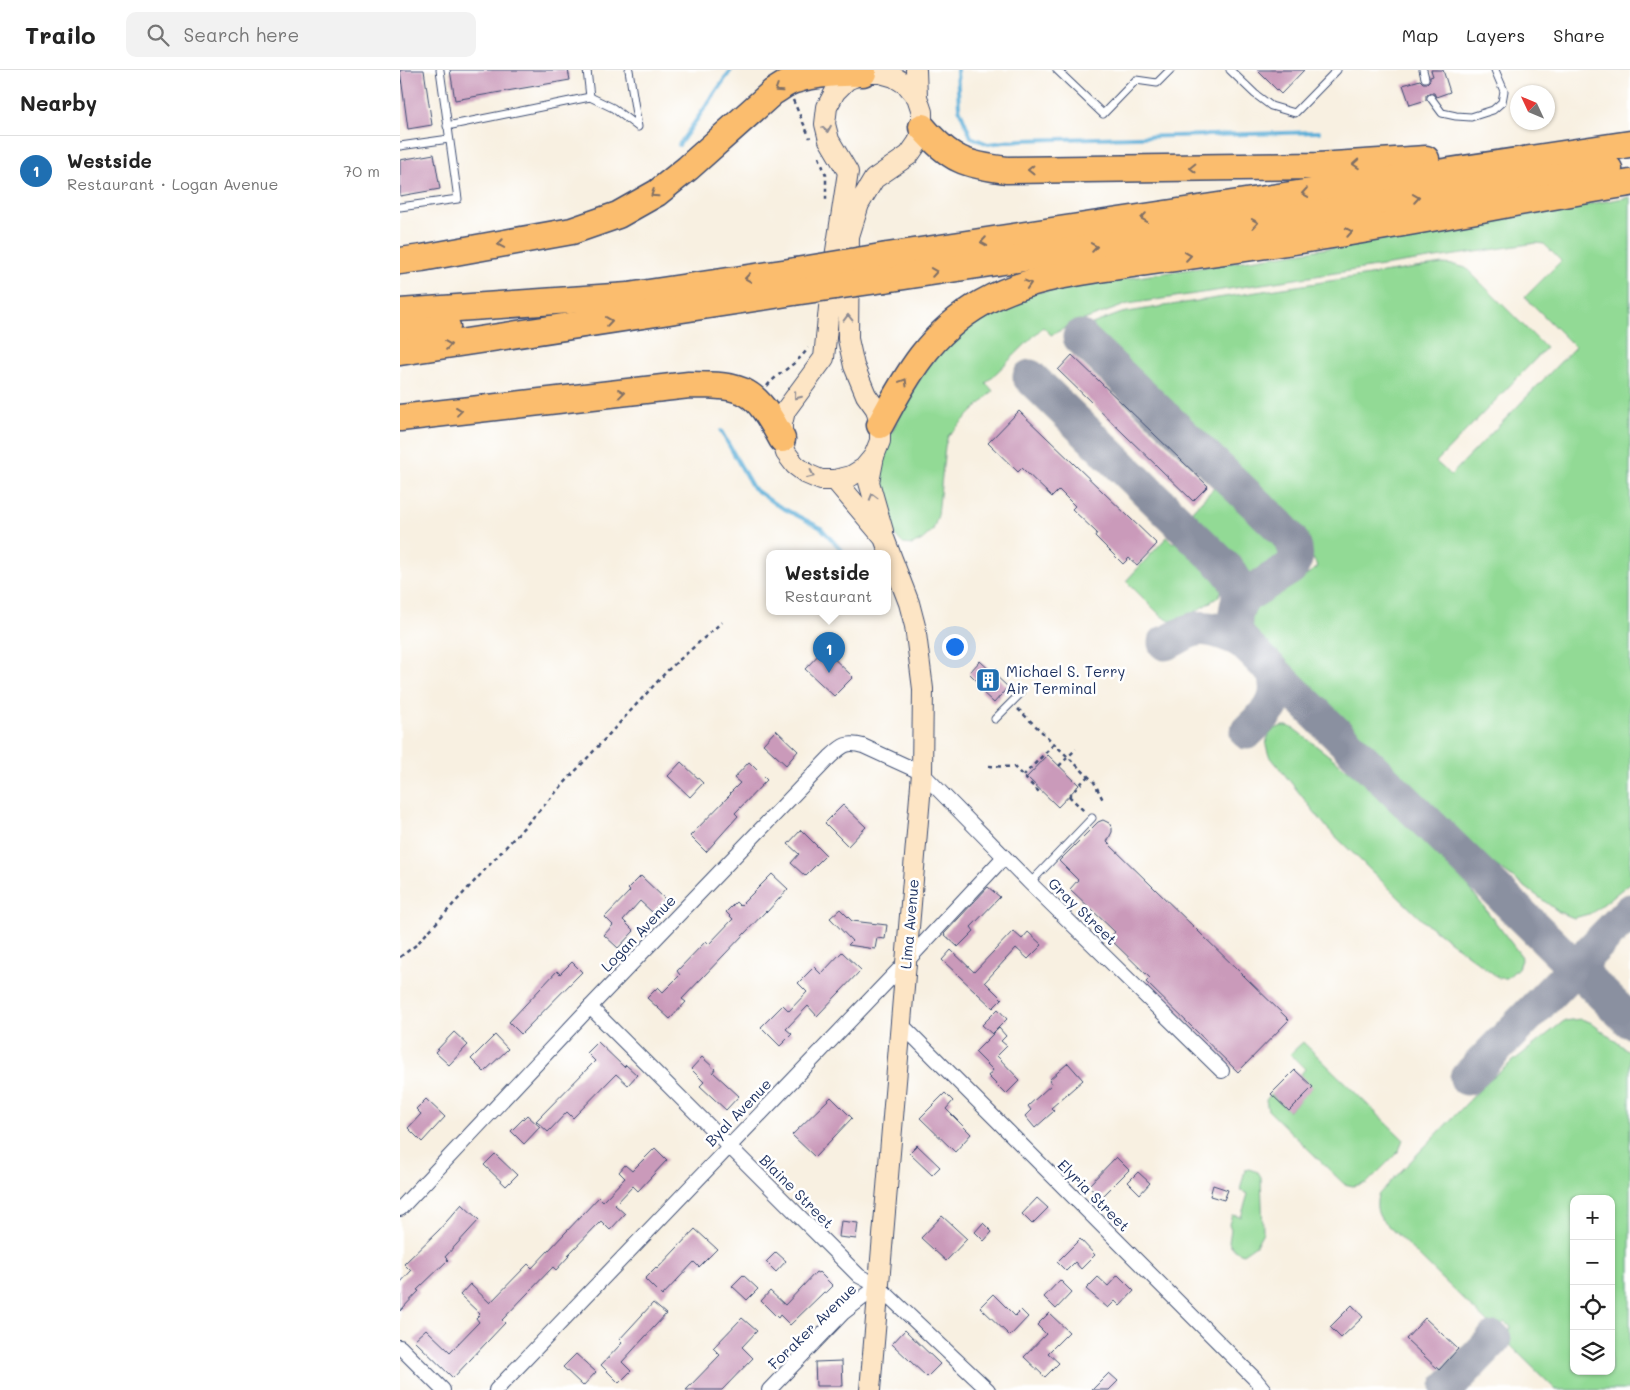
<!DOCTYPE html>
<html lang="en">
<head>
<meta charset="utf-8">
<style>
	body { margin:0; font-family:Mali,sans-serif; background:#f2f2f2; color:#222 }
	.controls { position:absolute; right:15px; bottom:15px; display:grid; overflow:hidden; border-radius:10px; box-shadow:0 1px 4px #0004 }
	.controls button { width:45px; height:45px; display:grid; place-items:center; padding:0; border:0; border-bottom:1px solid #e0e0e0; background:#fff; color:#222; font:25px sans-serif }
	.compass { position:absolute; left:1110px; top:15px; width:45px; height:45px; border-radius:50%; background:#fff; box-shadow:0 1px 4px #0004; rotate:314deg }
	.you { position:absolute; left:554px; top:576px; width:18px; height:18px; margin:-12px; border:4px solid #fff; border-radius:50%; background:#1a73e8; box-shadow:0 0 0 8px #1a73e833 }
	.badge { display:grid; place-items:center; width:32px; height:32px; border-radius:50%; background:#1f6fb2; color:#fff; font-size:16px; font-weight:700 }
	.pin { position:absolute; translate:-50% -41px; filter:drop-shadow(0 1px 2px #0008) }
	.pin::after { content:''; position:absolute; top:26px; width:18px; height:15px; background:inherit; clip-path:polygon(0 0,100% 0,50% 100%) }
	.popup { position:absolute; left:366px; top:480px; width:125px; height:65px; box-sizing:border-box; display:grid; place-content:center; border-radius:10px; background:#fff; filter:drop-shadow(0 1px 4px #0005); font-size:16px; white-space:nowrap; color:#767676 }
	.popup b { font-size:19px; color:#222 }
	.popup::after { content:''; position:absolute; left:50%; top:100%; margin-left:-10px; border:10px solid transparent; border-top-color:#fff }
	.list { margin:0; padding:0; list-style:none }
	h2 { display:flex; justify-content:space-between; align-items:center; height:65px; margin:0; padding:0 20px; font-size:21px }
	h2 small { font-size:16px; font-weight:400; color:#767676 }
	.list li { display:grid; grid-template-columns:32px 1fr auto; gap:15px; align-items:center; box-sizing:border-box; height:70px; padding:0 20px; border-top:1px solid #e0e0e0 }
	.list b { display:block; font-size:19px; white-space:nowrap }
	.list p { margin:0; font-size:16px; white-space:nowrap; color:#767676 }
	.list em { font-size:16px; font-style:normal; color:#767676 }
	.icon { flex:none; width:28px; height:28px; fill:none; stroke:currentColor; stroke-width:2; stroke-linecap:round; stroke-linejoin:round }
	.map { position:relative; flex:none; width:1230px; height:1320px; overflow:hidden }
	header { display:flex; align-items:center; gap:30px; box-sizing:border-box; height:70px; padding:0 25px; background:#fff; border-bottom:1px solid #e0e0e0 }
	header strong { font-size:24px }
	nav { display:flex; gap:28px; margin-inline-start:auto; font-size:18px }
	.search { width:350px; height:45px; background:#f2f2f2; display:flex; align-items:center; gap:12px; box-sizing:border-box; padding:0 18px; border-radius:10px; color:#767676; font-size:19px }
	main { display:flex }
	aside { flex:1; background:#fff }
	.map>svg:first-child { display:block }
	.green { fill:#92da95; stroke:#56847a; fill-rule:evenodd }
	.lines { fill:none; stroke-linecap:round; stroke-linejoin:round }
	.stream { stroke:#5dafd8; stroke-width:4 }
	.taxiway { stroke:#8a90a0; stroke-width:35 }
	.building { fill:#ca9aba }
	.lane-casing { stroke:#3c4c72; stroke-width:9 }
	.street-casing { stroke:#3c4c72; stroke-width:16 }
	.secondary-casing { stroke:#3c4c72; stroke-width:22 }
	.highway-casing { stroke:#3c4c72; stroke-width:29 }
	.path { stroke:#3c4c72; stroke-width:2.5; stroke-dasharray:4 4; stroke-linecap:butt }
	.lane { stroke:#fff; stroke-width:7 }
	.street { stroke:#fff; stroke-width:14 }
	.secondary { stroke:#fde5c5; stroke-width:20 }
	.highway { stroke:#fbbd6e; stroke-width:26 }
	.highway-bridge-casing { stroke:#3c4c72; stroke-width:29; stroke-linecap:butt }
	.highway-bridge { stroke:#fbbd6e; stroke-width:26 }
	.oneway { stroke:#806f65 }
	.oneway2 { stroke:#8c8a92 }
	.labels { text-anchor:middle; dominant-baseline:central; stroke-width:5; stroke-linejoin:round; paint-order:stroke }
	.poi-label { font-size:15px; fill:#1b2f5e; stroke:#fff; text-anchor:start }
	.street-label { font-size:15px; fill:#1b2f5e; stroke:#fff }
</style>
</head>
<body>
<header>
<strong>Trailo</strong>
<div class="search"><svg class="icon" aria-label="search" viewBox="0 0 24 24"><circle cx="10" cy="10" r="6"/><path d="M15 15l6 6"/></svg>Search here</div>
<nav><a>Map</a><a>Layers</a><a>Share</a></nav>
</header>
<main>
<aside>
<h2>Nearby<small></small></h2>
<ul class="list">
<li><span class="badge">1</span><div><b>Westside</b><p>Restaurant · Logan Avenue</p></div><em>70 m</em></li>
</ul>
</aside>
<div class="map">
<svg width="1230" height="1320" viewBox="0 0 1230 1320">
	<rect width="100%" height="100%" fill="#fff"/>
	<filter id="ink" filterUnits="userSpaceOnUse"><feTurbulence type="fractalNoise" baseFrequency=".02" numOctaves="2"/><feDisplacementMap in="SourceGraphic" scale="10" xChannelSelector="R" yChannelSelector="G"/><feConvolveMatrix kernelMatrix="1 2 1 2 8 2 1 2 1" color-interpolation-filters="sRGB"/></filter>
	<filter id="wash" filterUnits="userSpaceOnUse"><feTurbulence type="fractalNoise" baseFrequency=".0096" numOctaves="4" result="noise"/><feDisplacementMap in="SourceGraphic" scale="20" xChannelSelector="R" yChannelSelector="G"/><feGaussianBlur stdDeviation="1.12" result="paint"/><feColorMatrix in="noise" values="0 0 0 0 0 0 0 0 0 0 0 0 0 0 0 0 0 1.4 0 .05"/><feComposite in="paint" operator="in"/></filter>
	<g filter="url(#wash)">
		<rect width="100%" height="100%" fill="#f8f0e1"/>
		<g class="green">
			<path d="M1230,127V813L1192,843L1174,848L1159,842L1083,786L850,559V551L856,539L918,497L899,465L694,264L692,258V254L722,243L758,237L1042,194L1055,195L1066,198L1146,278L1036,392L1051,405L1175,277L1125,227L1161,191L1144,174L1136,173L728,234L673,254L651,265L643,257L586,313L593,321L548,366L545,376L538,445L533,460L522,470L512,475L503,474L495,465L478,421L477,406L485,377L507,329L530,293L573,250L625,224L949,175Z"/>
			<path d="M819,413L885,476L887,480C883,487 862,501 854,503C849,504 846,504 842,503L785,448Z"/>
			<path d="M767,467L773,473L780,467C788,475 820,502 822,511C824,517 821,522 818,527L781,551C772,553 767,550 760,545L726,511Z"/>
			<path d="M882,656H887L893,658L966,714L1061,807L1122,887L1118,898L1107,908H1099L1023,851L928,759L869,685C863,671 868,661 882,656Z"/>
			<path d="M1181,949L1190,952L1230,982V1320H1156L1106,1271L1105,1266L1111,1257L1105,1252L1097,1259L1093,1258L982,1150C976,1142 976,1134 978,1125L1089,1010L1164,951ZM1174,1129H1211V1301H1174Z"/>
			<path d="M903,972L1003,1069L999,1081L967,1113L953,1116L944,1114L868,1040L866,1030L871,1024L889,1041L912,1017L900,1005L905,999L890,984Z"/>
			<path d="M849,1099L858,1102L861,1107L863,1162L856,1175L843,1184L834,1180L829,1172L831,1159L829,1154L832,1145L841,1147L848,1124L840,1120L845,1100Z"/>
		</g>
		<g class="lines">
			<g class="stream">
				<path d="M557,0L559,38L571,67L588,74L621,70L919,62"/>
				<path d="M279,75L331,0"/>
				<path d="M321,361L353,418L375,434L421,458L444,483"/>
			</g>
			<g class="taxiway">
				<path d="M680,267L879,456C891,468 903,482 890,498L845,526L837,537"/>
				<path d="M630,307L827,499C831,505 836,510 838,517C843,538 826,548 842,571L1230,951"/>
				<path d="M765,573C775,570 781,564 790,561C806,554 828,564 842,571"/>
				<path d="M847,662C867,642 884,632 873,601"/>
				<path d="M1067,1008L1230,841"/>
				<path d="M1048,1317L1094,1269"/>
			</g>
		</g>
		<g id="blocks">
			<g class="building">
				<path d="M0,0H24L32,55L8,59Z"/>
				<path d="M50,0H168L170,10L55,30Z"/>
				<path d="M857,0H904L881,24Z"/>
				<path d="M1031,0H1043L1050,22L1036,27L1034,23H1030L1026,25V30L1010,35L1003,15L1020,10L1023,13H1027L1030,10V7L1033,6Z"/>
				<path d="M34,84L40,119L0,126V90Z"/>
				<path d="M672,285L808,416L793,431L658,300Z"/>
				<path d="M619,341L757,474L737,495L729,488L723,494L695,466L697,463L672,439L675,436L659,420L652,427L622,398L618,402L588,373Z"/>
				<path d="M424,579L453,607L434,626L405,599Z"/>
				<path d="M580,591L608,617L594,633L581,621L584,618L569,603Z"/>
				<path d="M376,660L398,681L386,695L363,674Z"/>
				<path d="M648,685L679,715L658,737L627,707Z"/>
				<path d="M281,692L303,713L290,727L268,706Z"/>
				<path d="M349,692L367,710L335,743L338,746L306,782L290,766L331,724L330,723L340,713L334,708Z"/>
				<path d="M443,735L466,757L448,776L425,753Z"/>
				<path d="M703,750L709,753L712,758V762L707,772L889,950L838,1002L746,912L750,908L709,868L715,862L670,819L678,810L659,791L698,752Z"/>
				<path d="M401,760L426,785L405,806L391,793L399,784L388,774Z"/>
				<path d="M372,804L388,819L367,842L366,841L282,929L286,932L270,949L247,928L258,917L263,922L280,905L277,901L306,871L309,874L333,849L326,842L336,832L340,836Z"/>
				<path d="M241,806L265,829L252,842L240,831L223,850L234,861L218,878L204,865L213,855L205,847L230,821L228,819Z"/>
				<path d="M588,817L600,827L571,857L574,861L558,877L544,864Z"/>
				<path d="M440,839L452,851L487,855L485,869L477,868L475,879L448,875L452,871L430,848Z"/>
				<path d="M613,861L622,869L628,862L642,875L628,889L616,878L585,912L602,929L593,938L542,890L551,880L574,902Z"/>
				<path d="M442,882L461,900L417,946L408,936L386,959L392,964L380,976L361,957L383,935L389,941L407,922L398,913L414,897L421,904Z"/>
				<path d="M172,892L182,902L121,964L109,952L157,901L160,904Z"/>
				<path d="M598,939L607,949L592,964L582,955Z"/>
				<path d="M599,958L606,966L601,971L607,976L597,986L620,1010L606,1024L588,1006L593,1000L575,982Z"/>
				<path d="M54,962L68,975L49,995L35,982Z"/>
				<path d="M95,965L108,979L84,1002L71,989Z"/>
				<path d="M198,972L224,997L226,995L237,1005L228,1015L216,1004L173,1048L167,1042L148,1062L136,1051L195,991L187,983Z"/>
				<path d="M302,987L315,999L313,1002L339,1026L326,1040L300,1016L304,1012L291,999Z"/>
				<path d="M668,993L683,1010L651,1038L654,1041L635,1058L625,1046L631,1040L628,1036L652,1014L649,1010Z"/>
				<path d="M895,1000L913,1017L889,1041L871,1024Z"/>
				<path d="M545,1023L553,1031L546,1039L571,1064L555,1082L520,1048Z"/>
				<path d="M431,1027L452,1048L415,1087L392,1065Z"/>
				<path d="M26,1029L45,1047L22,1072L8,1058L21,1044L16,1039Z"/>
				<path d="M127,1045L140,1057L124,1074L111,1061Z"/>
				<path d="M517,1075L540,1097L532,1105L509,1083Z"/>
				<path d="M255,1078L267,1090L238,1121L233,1116L215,1135L225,1144L210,1160L201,1151L168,1185L169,1186L156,1200L153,1197L102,1250L105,1253L53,1308L14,1270L26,1259L50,1282L79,1252L76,1248L80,1244L60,1225L70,1214L90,1233L128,1194L132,1198L199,1127L203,1131L225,1108L219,1102L225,1095L232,1101Z"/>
				<path d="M95,1084L117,1105L106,1116L84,1095Z"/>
				<path d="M716,1087L729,1100L701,1128L688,1116Z"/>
				<path d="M738,1102L750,1113L740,1124L728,1112Z"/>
				<path d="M813,1115L828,1120L824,1130L810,1126Z"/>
				<path d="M637,1128L648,1138L632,1154L622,1144Z"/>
				<path d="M62,1134L79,1150L45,1187L48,1190L17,1220L19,1221L0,1241V1213L11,1201L4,1194L39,1160Z"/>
				<path d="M542,1146L567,1169L546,1191L521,1168Z"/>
				<path d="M441,1151L458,1153L456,1169L439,1167Z"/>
				<path d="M583,1153L592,1162L584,1171L575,1162Z"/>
				<path d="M295,1159L317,1179L299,1197L294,1192L262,1226L245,1209L256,1198L257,1199Z"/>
				<path d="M680,1169L695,1185L681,1199L675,1192L666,1201L657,1192Z"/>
				<path d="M376,1182L386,1191L376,1202L366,1192Z"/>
				<path d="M416,1202L418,1203L419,1202L433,1216L426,1223L424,1222L390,1255L380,1245L378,1248L361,1231L370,1221L385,1235Z"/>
				<path d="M343,1205L358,1219L347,1230L332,1216Z"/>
				<path d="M718,1205L734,1221L720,1236L715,1231L708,1238L686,1219L698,1207L708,1216Z"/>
				<path d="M660,1210L672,1222L656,1239L644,1227Z"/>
				<path d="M593,1224L615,1246L621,1240L628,1247L610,1266L580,1237Z"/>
				<path d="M253,1233L266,1244L222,1292L231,1301L219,1313L201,1295L222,1273L219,1270Z"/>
				<path d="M952,1235L963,1247L941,1268L930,1257Z"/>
				<path d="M649,1243L669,1262L648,1283L659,1293L645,1307L624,1287L646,1264L637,1255Z"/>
				<path d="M342,1248L357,1261L342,1277L353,1288L322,1320H286L320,1285L313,1278Z"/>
				<path d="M1025,1248L1058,1279L1039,1300L1006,1269Z"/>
				<path d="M505,1260L540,1294L527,1307L492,1274Z"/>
				<path d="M176,1284L196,1302L183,1316L163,1297Z"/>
				<path d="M442,1291L443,1316H416L415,1292Z"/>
				<path d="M709,1303L718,1311L709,1320H692Z"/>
			</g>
		</g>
	</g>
	<g filter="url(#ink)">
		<use href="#blocks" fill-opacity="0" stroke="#3c4c72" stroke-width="1"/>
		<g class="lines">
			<defs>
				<g id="lane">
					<path d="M187,0L190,27"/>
					<path d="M657,0L703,44L736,10L757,13L770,0"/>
					<path d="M830,0L855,24L871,36L895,43L937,0"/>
					<path d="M1023,0L1025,8"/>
					<path d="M1031,28L1042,43L1056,46L1071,47L1093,40L1102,32L1104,21L1095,0"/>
					<path d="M47,56L190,27L213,38L238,57L229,0"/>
					<path d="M0,76L49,69"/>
					<path d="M0,137L58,129L40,0"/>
					<path d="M595,649L620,624"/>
					<path d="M630,813L692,748"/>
				</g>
				<g id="street">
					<path d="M190,937L459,1206L478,1216L588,1320"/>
					<path d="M501,954L855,1309L864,1320"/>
					<path d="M0,1139L190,937L430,687C442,676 446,671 463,676L522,703L630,813L822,1001"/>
					<path d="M0,1277L43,1320"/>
					<path d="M96,1320L506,892L604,787"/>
					<path d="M369,1320L443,1243L478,1216"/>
				</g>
				<g id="secondary">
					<path d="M516,0L517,27L522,42V57L518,72L509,85L474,109L459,134L449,166L448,269L454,296L466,325L476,339L480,355V371L474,386L464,398L451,406L435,410H421L407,404L395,395L386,383L382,369V354L385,341L424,288L432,207L448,102L429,70L425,54L427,37L435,22L447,10L463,3H480L494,7L507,15L517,27"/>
					<path d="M474,386L469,412L483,461"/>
					<path d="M435,410L484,468L509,533L515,556L523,619L522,703L470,1320"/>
				</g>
				<g id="highway">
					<path d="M522,57C550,90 566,95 607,100L918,96L1026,89"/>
					<path d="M487,186L1230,74"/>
					<path d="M0,191L22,188L172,161L218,145L257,123L288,98L373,22C380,18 387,12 395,10C417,3 440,2 463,3"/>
					<path d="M485,209L1209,99"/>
					<path d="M0,242L228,226L396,201"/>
					<path d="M0,264L47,257"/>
					<path d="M0,282L394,222"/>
					<path d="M0,348L289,315C346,315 355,319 382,369"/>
					<path d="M480,355C507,304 530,263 582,233C628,207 681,202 733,194C782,187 831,180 880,173C997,156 1113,132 1230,113"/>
				</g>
			</defs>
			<use href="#lane" class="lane-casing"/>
			<use href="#street" class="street-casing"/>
			<use href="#secondary" class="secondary-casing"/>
			<use href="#highway" class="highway-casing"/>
			<g class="path">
				<path d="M393,30L410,68"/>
				<path d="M419,87L426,105V130"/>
				<path d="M367,316C380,301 397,295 408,278"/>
				<path d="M618,639L694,712L703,730"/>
				<path d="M589,696L614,697L640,723"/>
				<path d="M659,696L676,679"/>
				<path d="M623,706L654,674"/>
				<path d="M669,726L685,742"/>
				<path d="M669,726L688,706"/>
				<path d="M0,887L16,875L268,600L322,552"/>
			</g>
			<use href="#lane" class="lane"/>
			<use href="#street" class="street"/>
			<use href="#secondary" class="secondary"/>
			<use href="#highway" class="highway"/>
			<defs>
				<g id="highway-bridge">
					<path d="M396,201L487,186"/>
					<path d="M394,222L485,209"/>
				</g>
			</defs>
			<use href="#highway-bridge" class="highway-bridge-casing"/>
			<use href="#highway-bridge" class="highway-bridge"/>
		</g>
		<defs><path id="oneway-chevron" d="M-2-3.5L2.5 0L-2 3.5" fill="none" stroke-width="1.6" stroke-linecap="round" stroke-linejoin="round" transform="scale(1.25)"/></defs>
		<g class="oneway">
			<use href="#oneway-chevron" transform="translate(378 19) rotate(147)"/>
			<use href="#oneway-chevron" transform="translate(956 94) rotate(176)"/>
			<use href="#oneway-chevron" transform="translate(793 98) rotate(179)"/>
			<use href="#oneway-chevron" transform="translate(631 100) rotate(179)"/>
			<use href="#oneway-chevron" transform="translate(905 123) rotate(171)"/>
			<use href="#oneway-chevron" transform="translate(254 124) rotate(147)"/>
			<use href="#oneway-chevron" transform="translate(1016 128) rotate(-9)"/>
			<use href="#oneway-chevron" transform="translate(744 148) rotate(171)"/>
			<use href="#oneway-chevron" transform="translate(855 153) rotate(-9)"/>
			<use href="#oneway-chevron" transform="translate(949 162) rotate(-10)"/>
			<use href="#oneway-chevron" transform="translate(584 172) rotate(171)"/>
			<use href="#oneway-chevron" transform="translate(101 174) rotate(170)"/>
			<use href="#oneway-chevron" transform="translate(694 177) rotate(-9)"/>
			<use href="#oneway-chevron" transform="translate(788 186) rotate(-8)"/>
			<use href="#oneway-chevron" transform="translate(534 202) rotate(-9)"/>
			<use href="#oneway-chevron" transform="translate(348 208) rotate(172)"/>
			<use href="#oneway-chevron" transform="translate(628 214) rotate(-17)"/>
			<use href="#oneway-chevron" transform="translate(209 251) rotate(-8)"/>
			<use href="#oneway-chevron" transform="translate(48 275) rotate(-8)"/>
			<use href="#oneway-chevron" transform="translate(504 312) rotate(-59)"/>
			<use href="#oneway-chevron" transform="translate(221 323) rotate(-7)"/>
			<use href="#oneway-chevron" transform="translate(59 341) rotate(-7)"/>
		</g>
		<g class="oneway2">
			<use href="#oneway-chevron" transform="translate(427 59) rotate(81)"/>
			<use href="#oneway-chevron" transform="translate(448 248) rotate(-91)"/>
			<use href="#oneway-chevron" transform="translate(397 326) rotate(129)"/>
			<use href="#oneway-chevron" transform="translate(411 405) rotate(25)"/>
			<use href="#oneway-chevron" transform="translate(473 427) rotate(-105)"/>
		</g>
	</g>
	<defs>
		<symbol id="building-square" viewBox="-11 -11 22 22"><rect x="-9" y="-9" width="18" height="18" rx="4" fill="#1f6fb2" stroke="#fff"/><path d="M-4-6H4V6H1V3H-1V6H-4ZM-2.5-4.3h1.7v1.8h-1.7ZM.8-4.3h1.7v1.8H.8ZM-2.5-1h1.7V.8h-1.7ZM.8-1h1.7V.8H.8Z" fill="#fff"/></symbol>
	</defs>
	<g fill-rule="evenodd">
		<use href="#building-square" x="574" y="596" width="28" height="28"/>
	</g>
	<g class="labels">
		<g class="poi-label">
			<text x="606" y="601">Michael S. Terry<tspan x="606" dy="17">Air Terminal</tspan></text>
		</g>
		<g class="street-label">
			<text transform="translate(683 841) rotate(44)">Gray Street</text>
			<text transform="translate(509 854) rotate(-85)">Lima Avenue</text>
			<text transform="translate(238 863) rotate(-46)">Logan Avenue</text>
			<text transform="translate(338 1042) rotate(-46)">Byal Avenue</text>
			<text transform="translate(397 1121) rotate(45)">Blaine Street</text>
			<text transform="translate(694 1125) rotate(45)">Elyria Street</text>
			<text transform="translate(412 1256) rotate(-44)">Foraker Avenue</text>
		</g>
	</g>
</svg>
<div class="controls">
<button>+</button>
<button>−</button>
<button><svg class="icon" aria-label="locate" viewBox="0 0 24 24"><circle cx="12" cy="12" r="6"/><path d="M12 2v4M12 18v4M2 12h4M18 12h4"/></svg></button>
<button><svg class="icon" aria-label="layers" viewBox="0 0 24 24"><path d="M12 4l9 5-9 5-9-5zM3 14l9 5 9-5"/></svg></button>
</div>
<svg class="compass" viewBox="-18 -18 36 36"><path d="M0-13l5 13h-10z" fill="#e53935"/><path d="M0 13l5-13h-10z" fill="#767676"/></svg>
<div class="you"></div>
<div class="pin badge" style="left:429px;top:603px">1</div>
<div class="popup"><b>Westside</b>Restaurant</div>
</div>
</main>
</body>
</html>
